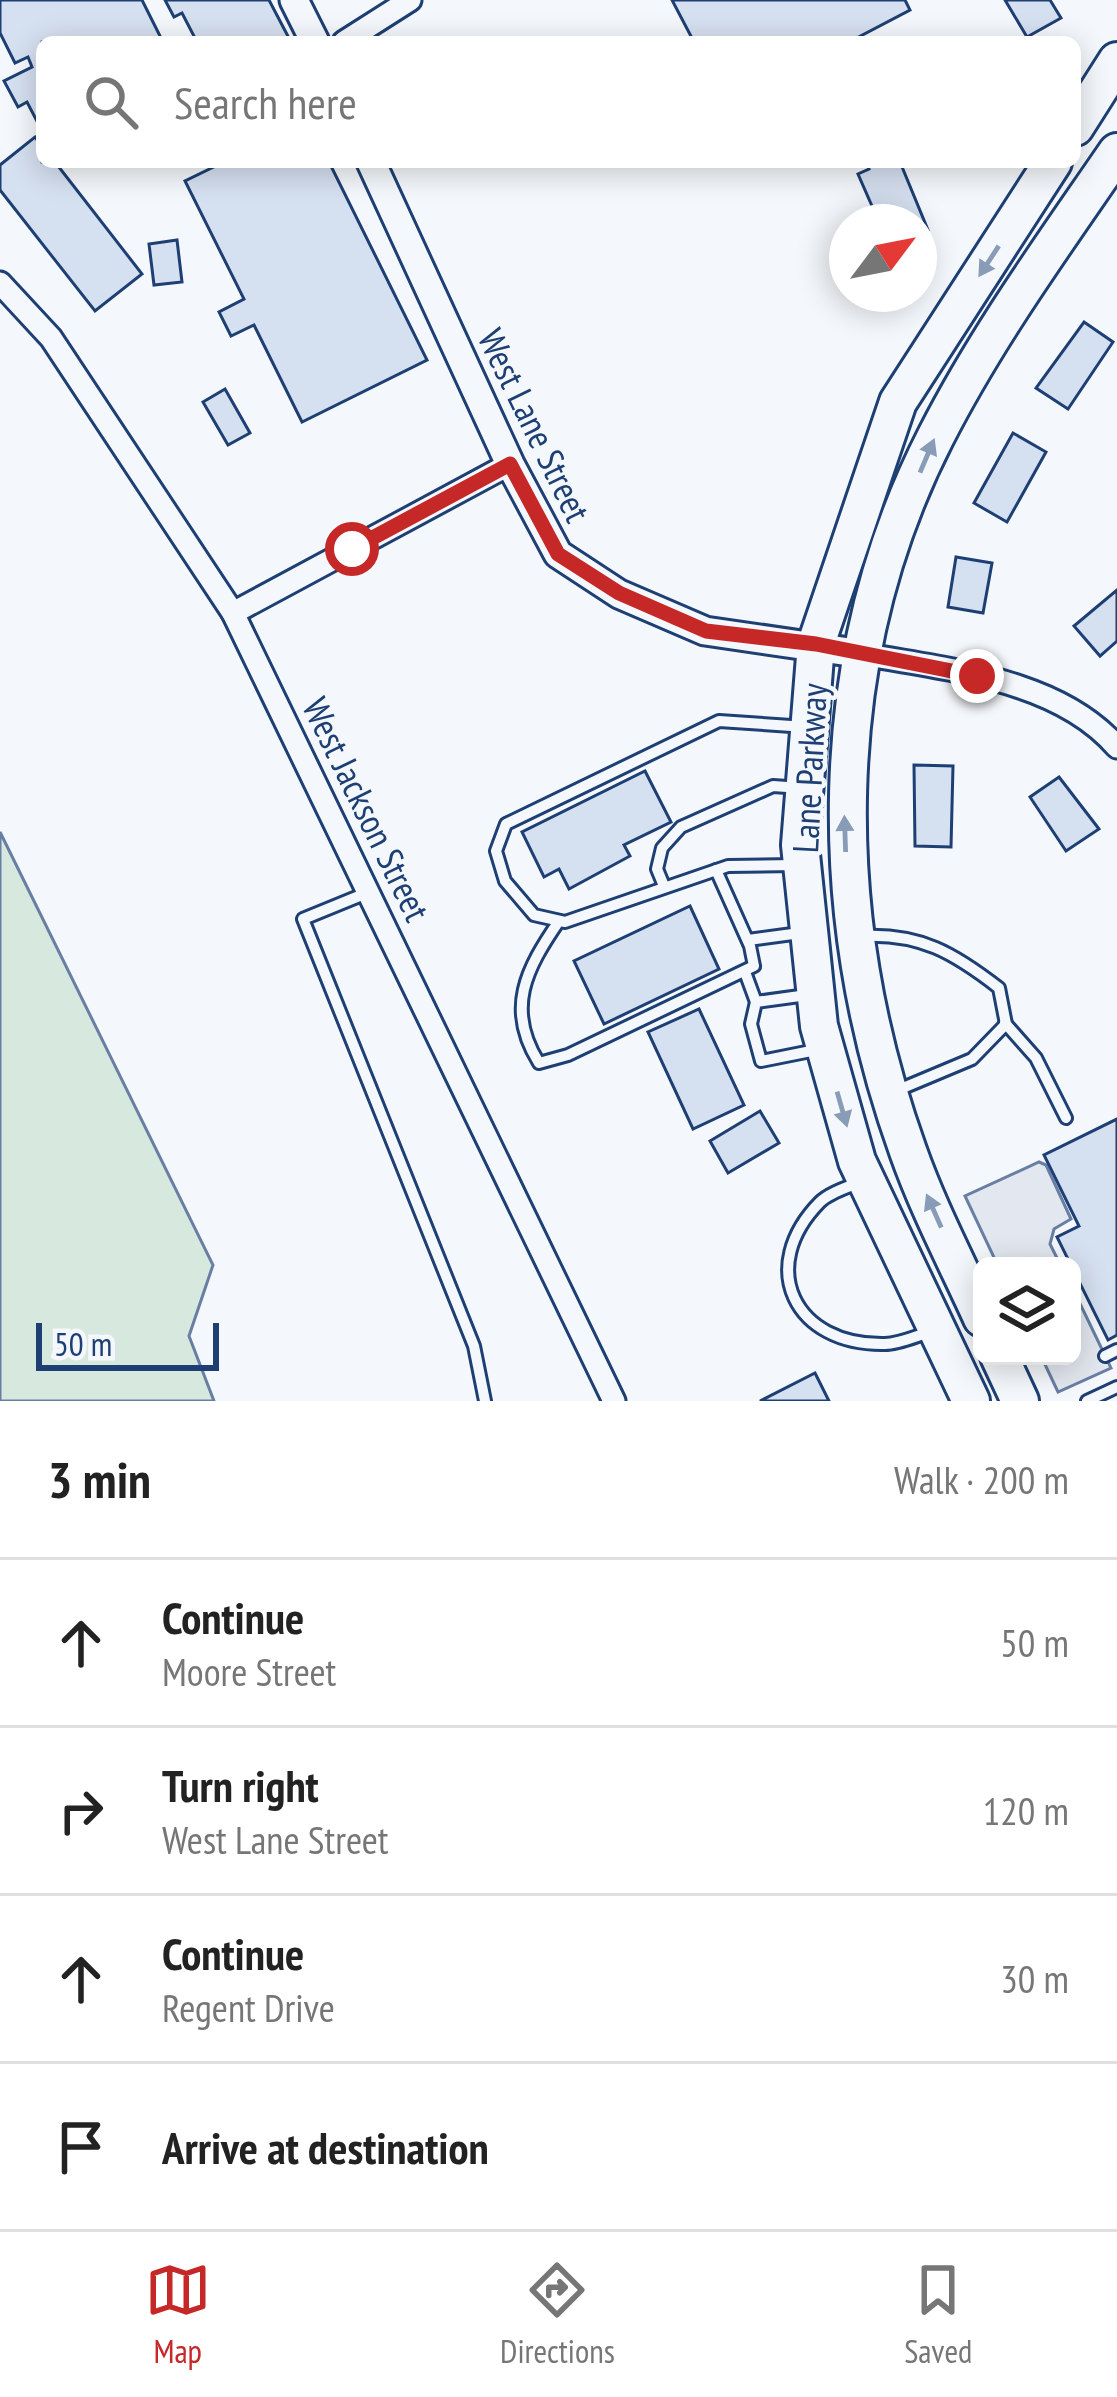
<!DOCTYPE html>
<html lang="en">
<head>
<meta charset="utf-8">
<style>
	body { margin:0; font-family:"PT Sans Narrow",sans-serif; background:#f2f2f2; color:#222 }
	.controls { position:absolute; right:36px; bottom:36px; display:grid; overflow:hidden; border-radius:18px; box-shadow:0 6px 30px #0003 }
	.controls button { width:108px; height:108px; display:grid; place-items:center; padding:0; border:0; border-bottom:3px solid #e0e0e0; background:#fff; color:#222; font:60px sans-serif }
	.compass { position:absolute; left:829px; top:204px; width:108px; height:108px; border-radius:50%; background:#fff; box-shadow:0 6px 30px #0003; rotate:58deg }
	.scale { position:absolute; left:36px; bottom:30px; width:183px; box-sizing:border-box; padding-left:12px; border:6px solid #1d3f73; border-top:0; font-size:33px; line-height:42px; white-space:nowrap; color:#1d3f73; -webkit-text-stroke:9px #f4f7fb; paint-order:stroke }
	.stop { position:absolute; width:36px; height:36px; margin:-27px; border:9px solid #c62828; border-radius:50%; background:#fff }
	.stop.end { background:#c62828; border-color:#fff; box-shadow:0 3px 12px #0008 }
	.list { margin:0; padding:0; list-style:none }
	h2 { display:flex; justify-content:space-between; align-items:center; height:156px; margin:0; padding:0 48px; font-size:51px }
	h2 small { font-size:39px; font-weight:400; color:#767676 }
	.list li { display:grid; grid-template-columns:78px 1fr auto; gap:36px; align-items:center; box-sizing:border-box; height:168px; padding:0 48px; border-top:3px solid #e0e0e0 }
	.list b { display:block; font-size:45px; white-space:nowrap }
	.list p { margin:0; font-size:39px; white-space:nowrap; color:#767676 }
	.list em { font-size:39px; font-style:normal; color:#767676 }
	.icon { flex:none; width:66px; height:66px; fill:none; stroke:currentColor; stroke-width:2; stroke-linecap:round; stroke-linejoin:round }
	.map { position:relative; flex:none; width:1117px; height:1401px; overflow:hidden }
	.search { position:absolute; background:#fff; box-shadow:0 6px 30px #0003; left:36px; right:36px; top:36px; height:132px; display:flex; align-items:center; gap:30px; box-sizing:border-box; padding:0 42px; border-radius:18px; color:#767676; font-size:45px }
	.sheet { height:828px; background:#fff }
	nav { display:flex; justify-content:space-around; align-items:center; box-sizing:border-box; height:168px; border-top:3px solid #e0e0e0; background:#fff; font-size:33px; color:#767676 }
	nav a { display:grid; justify-items:center; gap:6px }
	nav .on { color:#c62828 }
	.map>svg:first-child { display:block }
	.green { fill:#d7e8df; stroke:#687fa3; stroke-width:3 }
	.parking { fill:#e3e8f0; stroke:#687fa3; stroke-width:3 }
	.building { fill:#d5e0f0; stroke:#1d3f73; stroke-width:3 }
	.lines { fill:none; stroke-linecap:round; stroke-linejoin:round }
	.service-casing { stroke:#1d3f73; stroke-width:16 }
	.minor-casing { stroke:#1d3f73; stroke-width:27 }
	.tertiary-casing { stroke:#1d3f73; stroke-width:33 }
	.trunk-casing { stroke:#1d3f73; stroke-width:42 }
	.service { stroke:#f4f7fb; stroke-width:10 }
	.minor { stroke:#f4f7fb; stroke-width:21 }
	.tertiary { stroke:#f4f7fb; stroke-width:27 }
	.trunk { stroke:#f4f7fb; stroke-width:36 }
	.oneway { fill:#889bb7 }
	.route { stroke:#c62828; stroke-width:15 }
	.labels { text-anchor:middle; dominant-baseline:central; stroke-width:9; stroke-linejoin:round; paint-order:stroke }
	.street-label { font-size:36px; fill:#1d3f73; stroke:#f4f7fb }
</style>
</head>
<body>
<div class="map">
<svg width="1117" height="1401" viewBox="0 0 1117 1401">
	<rect width="100%" height="100%" fill="#f4f7fb"/>
	<path class="green" d="M0,832L213,1265L189,1336L214,1401H0Z"/>
	<g class="parking">
		<path d="M1039,1162L1046,1165L1071,1219L1054,1229L1050,1244L1061,1266H998L965,1196Z"/>
		<path d="M1072,1287L1111,1368L1058,1392L1041,1356H1072Z"/>
	</g>
	<g class="building">
		<path d="M0,0H142L163,42H42L39,125L27,102L18,107L4,81L32,67L28,57L15,63L0,33Z"/>
		<path d="M165,0H269L291,42H197L182,13L174,17Z"/>
		<path d="M672,0H905L910,10L849,42H694Z"/>
		<path d="M1005,0H1050L1061,18L1027,37Z"/>
		<path d="M35,137L42,146V162H55L142,274L95,311L0,190V165Z"/>
		<path d="M224,162H329L427,360L302,422L254,325L231,336L219,312L244,299L185,181Z"/>
		<path d="M866,162H900L928,230L919,234V222H879L858,174L869,169Z"/>
		<path d="M177,240L182,282L154,285L149,244Z"/>
		<path d="M1084,322L1113,342L1068,409L1036,388Z"/>
		<path d="M225,389L250,433L228,445L203,402Z"/>
		<path d="M1013,433L1046,452L1007,522L974,503Z"/>
		<path d="M956,557L992,563L983,613L948,607Z"/>
		<path d="M1117,590V641L1100,656L1074,626Z"/>
		<path d="M914,765L953,766L951,847L915,846Z"/>
		<path d="M645,771L671,822L624,845L630,856L569,889L559,869L544,877L522,832Z"/>
		<path d="M1059,777L1099,829L1066,851L1030,797Z"/>
		<path d="M690,906L719,969L604,1024L574,961Z"/>
		<path d="M699,1009L744,1105L693,1129L648,1032Z"/>
		<path d="M760,1111L779,1143L728,1173L710,1141Z"/>
		<path d="M1117,1119V1335L1108,1340L1057,1237L1079,1226L1044,1155Z"/>
		<path d="M815,1373L829,1401H760Z"/>
	</g>
	<g class="lines">
		<defs>
			<g id="service">
				<path d="M796,865L728,866L565,922L534,915L505,881L496,851L506,824L719,721L806,727"/>
				<path d="M664,886L657,869L662,848L681,827L773,786L801,788"/>
				<path d="M369,892L303,919L474,1346L485,1401"/>
				<path d="M559,921C526,969 505,1009 539,1063L568,1055L754,966L750,946L716,870"/>
				<path d="M862,936C920,933 954,953 999,988L1006,1024L972,1059L898,1090"/>
				<path d="M748,940L800,933"/>
				<path d="M745,972L756,1002"/>
				<path d="M807,995L756,1002L751,1024L761,1061L821,1049"/>
				<path d="M1005,1023L1036,1058L1066,1118"/>
				<path d="M862,1181C849,1187 830,1192 820,1202C756,1267 794,1346 885,1344C899,1344 916,1336 930,1332"/>
				<path d="M1105,1356L1117,1350"/>
				<path d="M1087,1401L1117,1387"/>
			</g>
			<g id="minor">
				<path d="M344,42L410,0"/>
				<path d="M0,283L51,338L233,613L614,1401"/>
				<path d="M233,613L510,464"/>
				<path d="M863,654C947,670 1057,678 1117,747"/>
			</g>
			<g id="tertiary">
				<path d="M294,0L315,42"/>
				<path d="M371,162L510,464L558,554L619,594L705,631L863,654"/>
			</g>
			<g id="trunk">
				<path d="M1075,127L1117,61"/>
				<path d="M982,1318C957,1263 928,1208 908,1151C825,920 822,658 936,436C987,336 1054,244 1117,152"/>
				<path d="M999,1356L1020,1401"/>
				<path d="M971,1401L857,1161L819,1026L800,845L816,644L898,402L1053,162"/>
			</g>
		</defs>
		<use href="#service" class="service-casing"/>
		<use href="#minor" class="minor-casing"/>
		<use href="#tertiary" class="tertiary-casing"/>
		<use href="#trunk" class="trunk-casing"/>
		<use href="#service" class="service"/>
		<use href="#minor" class="minor"/>
		<use href="#tertiary" class="tertiary"/>
		<use href="#trunk" class="trunk"/>
	</g>
	<defs><path id="oneway-solid" d="M-6-.8H1V-3.2L6.5 0L1 3.2V.8H-6Z" transform="scale(3)"/></defs>
	<g class="oneway">
		<use href="#oneway-solid" transform="translate(989 261) rotate(123)"/>
		<use href="#oneway-solid" transform="translate(927 456) rotate(-67)"/>
		<use href="#oneway-solid" transform="translate(845 834) rotate(-92)"/>
		<use href="#oneway-solid" transform="translate(842 1109) rotate(74)"/>
		<use href="#oneway-solid" transform="translate(934 1211) rotate(-114)"/>
	</g>
	<g class="lines">
		<path class="route" d="M352,549L510,464L558,554L619,593L706,631L816,644L977,676"/>
	</g>
	<g class="labels">
		<g class="street-label">
			<text transform="translate(535 425) rotate(64)">West Lane Street</text>
			<text transform="translate(809 768) rotate(-87)">Lane Parkway</text>
			<text transform="translate(367 809) rotate(64)">West Jackson Street</text>
		</g>
	</g>
</svg>
<div class="controls">
<button><svg class="icon" aria-label="layers" viewBox="0 0 24 24"><path d="M12 4l9 5-9 5-9-5zM3 14l9 5 9-5"/></svg></button>
</div>
<svg class="compass" viewBox="-18 -18 36 36"><path d="M0-13l5 13h-10z" fill="#e53935"/><path d="M0 13l5-13h-10z" fill="#767676"/></svg>
<div class="scale">50 m</div>
<div class="stop" style="left:352px;top:549px"></div>
<div class="stop end" style="left:977px;top:676px"></div>
<div class="search"><svg class="icon" aria-label="search" viewBox="0 0 24 24"><circle cx="10" cy="10" r="6"/><path d="M15 15l6 6"/></svg>Search here</div>
</div>
<section class="sheet">
<h2>3 min<small>Walk · 200 m</small></h2>
<ul class="list">
<li><svg class="icon" aria-label="ahead" viewBox="0 0 24 24"><path d="M12 20V5M6 11l6-6 6 6"/></svg><div><b>Continue</b><p>Moore Street</p></div><em>50 m</em></li>
<li><svg class="icon" aria-label="right" viewBox="0 0 24 24"><path d="M7 20v-9h11M14 6l5 5-5 5"/></svg><div><b>Turn right</b><p>West Lane Street</p></div><em>120 m</em></li>
<li><svg class="icon" aria-label="ahead" viewBox="0 0 24 24"><path d="M12 20V5M6 11l6-6 6 6"/></svg><div><b>Continue</b><p>Regent Drive</p></div><em>30 m</em></li>
<li><svg class="icon" aria-label="arrive" viewBox="0 0 24 24"><path d="M6 21V4h12l-3 4 3 4H6"/></svg><div><b>Arrive at destination</b></div></li>
</ul>
</section>
<nav>
<a class="on"><svg class="icon" aria-label="map" viewBox="0 0 24 24"><path d="M3 6l6-2 6 2 6-2v14l-6 2-6-2-6 2zM9 4v14M15 6v14"/></svg>Map</a>
<a><svg class="icon" aria-label="directions" viewBox="0 0 24 24"><path d="M12 3l9 9-9 9-9-9zM9 14v-3h6M13 9l2 2-2 2"/></svg>Directions</a>
<a><svg class="icon" aria-label="saved" viewBox="0 0 24 24"><path d="M7 4h10v16l-5-4-5 4z"/></svg>Saved</a>
</nav>
</body>
</html>
